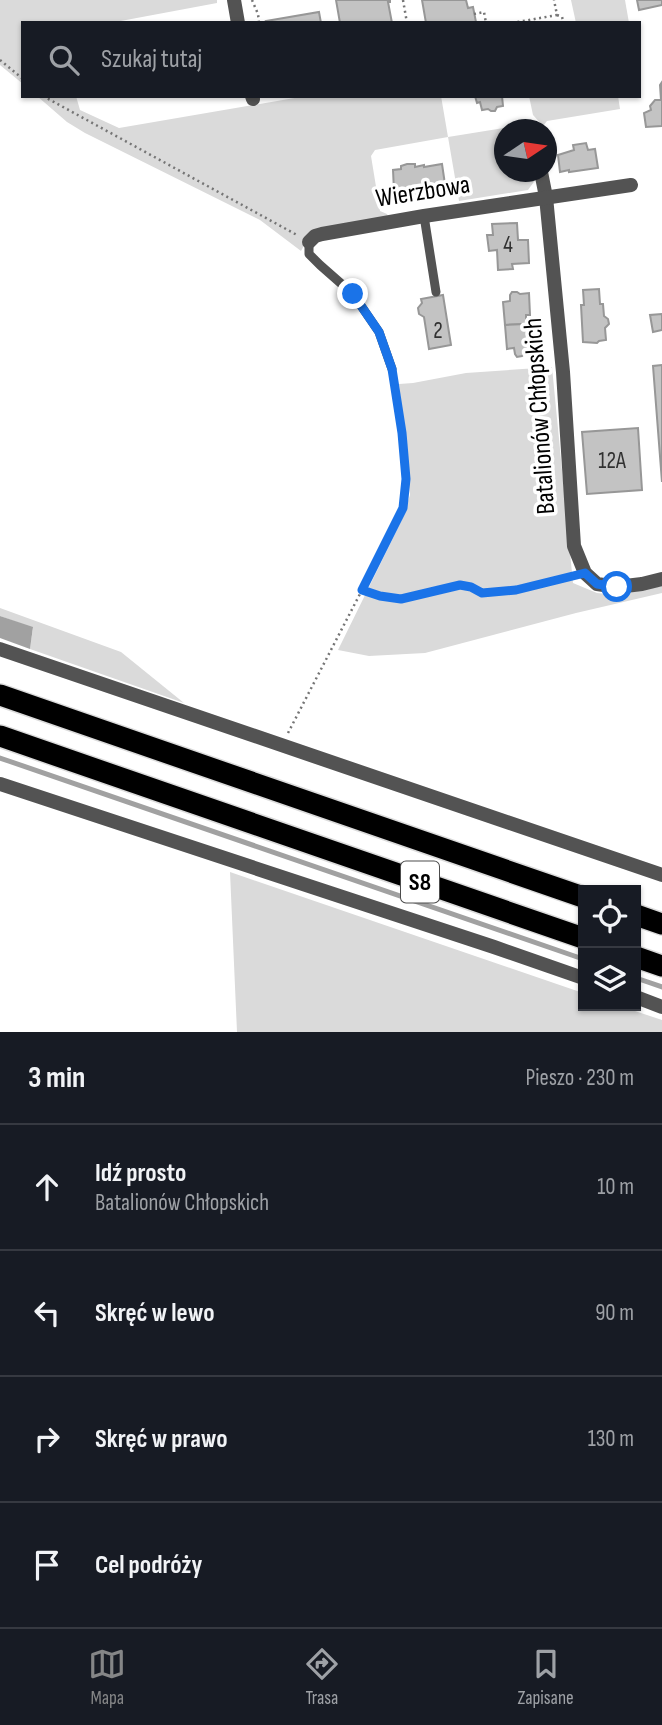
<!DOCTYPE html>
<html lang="pl">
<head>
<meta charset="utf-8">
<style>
	body { margin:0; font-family:"Sofia Sans Condensed",sans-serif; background:#20242c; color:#f1f3f6 }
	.controls { position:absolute; right:21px; bottom:21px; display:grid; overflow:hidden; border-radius:0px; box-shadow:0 2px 5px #0004 }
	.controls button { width:63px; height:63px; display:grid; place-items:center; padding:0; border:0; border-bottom:2px solid #363941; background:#171b24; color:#f1f3f6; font:35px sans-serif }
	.compass { position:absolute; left:494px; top:119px; width:63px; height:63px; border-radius:50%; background:#171b24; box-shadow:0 2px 5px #0004; rotate:77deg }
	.stop { position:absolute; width:21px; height:21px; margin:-16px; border:5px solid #1a73e8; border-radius:50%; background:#fff }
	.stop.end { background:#1a73e8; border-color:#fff; box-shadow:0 2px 7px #0008 }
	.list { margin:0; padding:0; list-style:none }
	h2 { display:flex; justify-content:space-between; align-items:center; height:91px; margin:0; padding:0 28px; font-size:30px }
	h2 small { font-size:23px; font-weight:400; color:#9ea1a6 }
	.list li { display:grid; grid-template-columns:46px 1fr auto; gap:21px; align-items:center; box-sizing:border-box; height:126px; padding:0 28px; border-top:2px solid #363941 }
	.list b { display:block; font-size:26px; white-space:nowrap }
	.list p { margin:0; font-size:23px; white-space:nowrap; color:#9ea1a6 }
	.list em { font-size:23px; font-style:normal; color:#9ea1a6 }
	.icon { flex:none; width:38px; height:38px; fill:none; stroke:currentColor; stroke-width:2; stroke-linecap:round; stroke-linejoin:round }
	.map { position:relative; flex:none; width:662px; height:1032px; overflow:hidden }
	.search { position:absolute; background:#171b24; box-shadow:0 2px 5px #0004; left:21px; right:21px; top:21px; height:77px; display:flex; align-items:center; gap:18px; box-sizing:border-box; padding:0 24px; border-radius:0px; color:#9ea1a6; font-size:26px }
	.sheet { height:595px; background:#171b24 }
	nav { display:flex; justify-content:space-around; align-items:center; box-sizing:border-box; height:98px; border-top:2px solid #363941; background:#171b24; font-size:19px; color:#9ea1a6 }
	nav a { display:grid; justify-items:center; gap:4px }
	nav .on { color:#858687 }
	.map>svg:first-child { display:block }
	.green { fill:#dadada }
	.water { fill:#a1a1a1 }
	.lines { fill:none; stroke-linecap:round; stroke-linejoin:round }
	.stream { stroke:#a1a1a1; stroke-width:5 }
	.building { fill:#c3c3c3; stroke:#979797; stroke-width:2 }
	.highway-casing { stroke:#dbdbdb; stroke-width:24 }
	.path { stroke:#757575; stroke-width:2.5; stroke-dasharray:2 3.5; stroke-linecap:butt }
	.lane { stroke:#535353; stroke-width:9 }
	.street { stroke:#535353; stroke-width:14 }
	.highway { stroke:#000; stroke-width:21 }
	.route { stroke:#1a73e8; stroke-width:9 }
	.labels { text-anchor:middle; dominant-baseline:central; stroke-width:7; stroke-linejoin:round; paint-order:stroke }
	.number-label { font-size:23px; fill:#313131 }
	.shield { fill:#fff; stroke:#4c4c4c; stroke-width:2 }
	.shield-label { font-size:24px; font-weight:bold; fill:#000 }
	.street-label { font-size:26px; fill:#000; stroke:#fff }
</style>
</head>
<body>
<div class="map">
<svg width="662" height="1032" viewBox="0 0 662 1032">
	<rect width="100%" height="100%" fill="#fff"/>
	<g class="green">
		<path d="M0,0H217V3L110,23H23V84L0,65Z"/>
		<path d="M571,0H625L629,23H576Z"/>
		<path d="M37,96H76L80,110L119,128L306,96H441L448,137L522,125L527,129L504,130V172H535L536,179L528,190L459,201L448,137L375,150L371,156L380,211L387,214L389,218L312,231L301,251L260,220L85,133L67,122Z"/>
		<path d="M529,96H618L620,109L547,121L543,126L533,115Z"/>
		<path d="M552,367L573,583L597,593L618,595L662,586V593L576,613L425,653L369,656L338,650L401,522L410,495L399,384L413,383L466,373Z"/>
		<path d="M0,608L121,652L184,703L30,649L33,628L0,616Z"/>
		<path d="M230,872L583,993V1006H620L662,1020V1032H237Z"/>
	</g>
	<path class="water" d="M0,616L33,627L30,649L0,638Z"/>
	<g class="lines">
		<g class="stream">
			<path d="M0,758L583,959"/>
			<path d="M636,978L662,987"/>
		</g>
	</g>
	<g class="building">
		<path d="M336,0H390V2H388L392,23H340Z"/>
		<path d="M422,0H466L468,8L473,7L476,22L426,23Z"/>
		<path d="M637,0H662V5L639,10Z"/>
		<path d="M319,12L321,23H267L266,21Z"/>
		<path d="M662,82V126L646,127L644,113L651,110L650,106L655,100H661L660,85Z"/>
		<path d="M475,96H502L503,106L497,107L495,111H491L488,109L482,110L480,102L477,103Z"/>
		<path d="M586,143L588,150L595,149L598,168L569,172V170L560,172L558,155L574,150L573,145Z"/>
		<path d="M407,164H415V167L424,165V167L442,164L446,191L429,194V196L417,198V196L398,201L396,191H394L393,170L401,169V166Z"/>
		<path d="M517,223L518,240H528L529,263L512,264L513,269L498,270L497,250L489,251L487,235H493L492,224Z"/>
		<path d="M599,289L600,304H603L604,316L608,319L609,324L605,328L606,340L599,341L597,343L583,342L581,305H584L583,290Z"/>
		<path d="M512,292H517L520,294L529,293L530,315H526V324L505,325L503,302L510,301V295Z"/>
		<path d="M443,295L451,345L429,349L424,317L419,314L418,308L422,303L421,299Z"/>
		<path d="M662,314V330L653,332L650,315Z"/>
		<path d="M526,324L527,332H532L533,353L524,354L522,356L517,357L515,354L514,348L507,349L505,325Z"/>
		<path d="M662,365V482L653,366Z"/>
		<path d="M638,428L642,490L587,494L582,432Z"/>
	</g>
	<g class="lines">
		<defs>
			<g id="highway">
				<path d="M0,695L583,897"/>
				<path d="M0,736L583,938"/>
				<path d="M636,915L662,924"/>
				<path d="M636,957L662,966"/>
			</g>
		</defs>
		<use href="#highway" class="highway-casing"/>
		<g class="path">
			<path d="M252,0L258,14L259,23"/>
			<path d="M403,0L407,23"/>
			<path d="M474,14L484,12L486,23"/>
			<path d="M557,15L562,17L564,23"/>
			<path d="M512,23L557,15L554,0"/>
			<path d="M0,60L23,79"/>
			<path d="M43,96L297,235"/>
			<path d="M394,382L406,479L403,508L362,590L380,596L401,599L460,585L471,587L482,593L516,590L569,577"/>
			<path d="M288,733L362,590"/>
		</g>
		<g class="lane">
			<path d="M424,216L436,292"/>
			<path d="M309,242V254L320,265L353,294L379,332L392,369"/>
		</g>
		<g class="street">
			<path d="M234,0L238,23"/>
			<path d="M252,96L253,99"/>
			<path d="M533,129V130"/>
			<path d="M541,172L546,197L563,372L574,546L585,573L597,584L617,587L642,584L662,579"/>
			<path d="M309,242L315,236L322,234L424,216L631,185"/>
			<path d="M0,649L662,875"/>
			<path d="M0,784L494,947L583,978"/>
			<path d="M636,997L662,1007"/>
		</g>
		<use href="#highway" class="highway"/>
	</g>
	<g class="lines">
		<path class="route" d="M353,294L379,332L392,369L402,433L406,479L403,508L362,590L380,596L401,599L460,585L471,587L482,593L516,590L585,573L597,584L617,587"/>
	</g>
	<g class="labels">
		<g class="number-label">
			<text x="508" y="245">4</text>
			<text x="438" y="331">2</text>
			<text x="612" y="461">12A</text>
		</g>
		<rect class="shield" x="401" y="861.5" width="38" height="41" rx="5"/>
		<g class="shield-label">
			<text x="420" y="882">S8</text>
		</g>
		<g class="street-label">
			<text transform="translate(423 192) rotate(-9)">Wierzbowa</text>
			<text transform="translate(540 416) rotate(-94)">Batalionów Chłopskich</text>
		</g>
	</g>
</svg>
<div class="controls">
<button><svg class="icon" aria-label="locate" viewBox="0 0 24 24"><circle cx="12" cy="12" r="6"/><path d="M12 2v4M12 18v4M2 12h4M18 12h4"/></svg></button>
<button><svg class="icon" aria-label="layers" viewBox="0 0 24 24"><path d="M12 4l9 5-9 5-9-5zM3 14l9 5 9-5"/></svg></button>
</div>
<svg class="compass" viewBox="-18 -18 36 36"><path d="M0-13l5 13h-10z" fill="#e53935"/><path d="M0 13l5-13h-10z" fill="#9ea1a6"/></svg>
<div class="stop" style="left:617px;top:587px"></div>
<div class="stop end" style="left:353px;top:294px"></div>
<div class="search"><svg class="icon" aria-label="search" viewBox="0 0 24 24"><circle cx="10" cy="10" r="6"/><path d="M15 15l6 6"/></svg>Szukaj tutaj</div>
</div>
<section class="sheet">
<h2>3 min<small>Pieszo · 230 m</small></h2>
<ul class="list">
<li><svg class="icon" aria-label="ahead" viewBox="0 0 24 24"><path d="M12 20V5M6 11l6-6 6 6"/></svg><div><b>Idź prosto</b><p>Batalionów Chłopskich</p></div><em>10 m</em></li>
<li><svg class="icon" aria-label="left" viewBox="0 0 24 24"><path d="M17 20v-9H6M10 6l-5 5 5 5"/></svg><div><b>Skręć w lewo</b></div><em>90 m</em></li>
<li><svg class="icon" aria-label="right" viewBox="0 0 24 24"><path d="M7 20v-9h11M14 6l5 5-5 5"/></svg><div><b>Skręć w prawo</b></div><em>130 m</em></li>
<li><svg class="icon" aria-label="arrive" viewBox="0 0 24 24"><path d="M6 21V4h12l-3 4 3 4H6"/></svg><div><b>Cel podróży</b></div></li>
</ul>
</section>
<nav>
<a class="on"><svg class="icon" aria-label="map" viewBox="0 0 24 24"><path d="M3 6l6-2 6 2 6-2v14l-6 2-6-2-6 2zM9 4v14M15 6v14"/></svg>Mapa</a>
<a><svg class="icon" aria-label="directions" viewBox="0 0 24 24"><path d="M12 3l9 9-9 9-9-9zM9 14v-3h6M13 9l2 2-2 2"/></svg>Trasa</a>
<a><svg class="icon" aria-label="saved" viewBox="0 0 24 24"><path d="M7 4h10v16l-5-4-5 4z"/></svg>Zapisane</a>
</nav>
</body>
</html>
